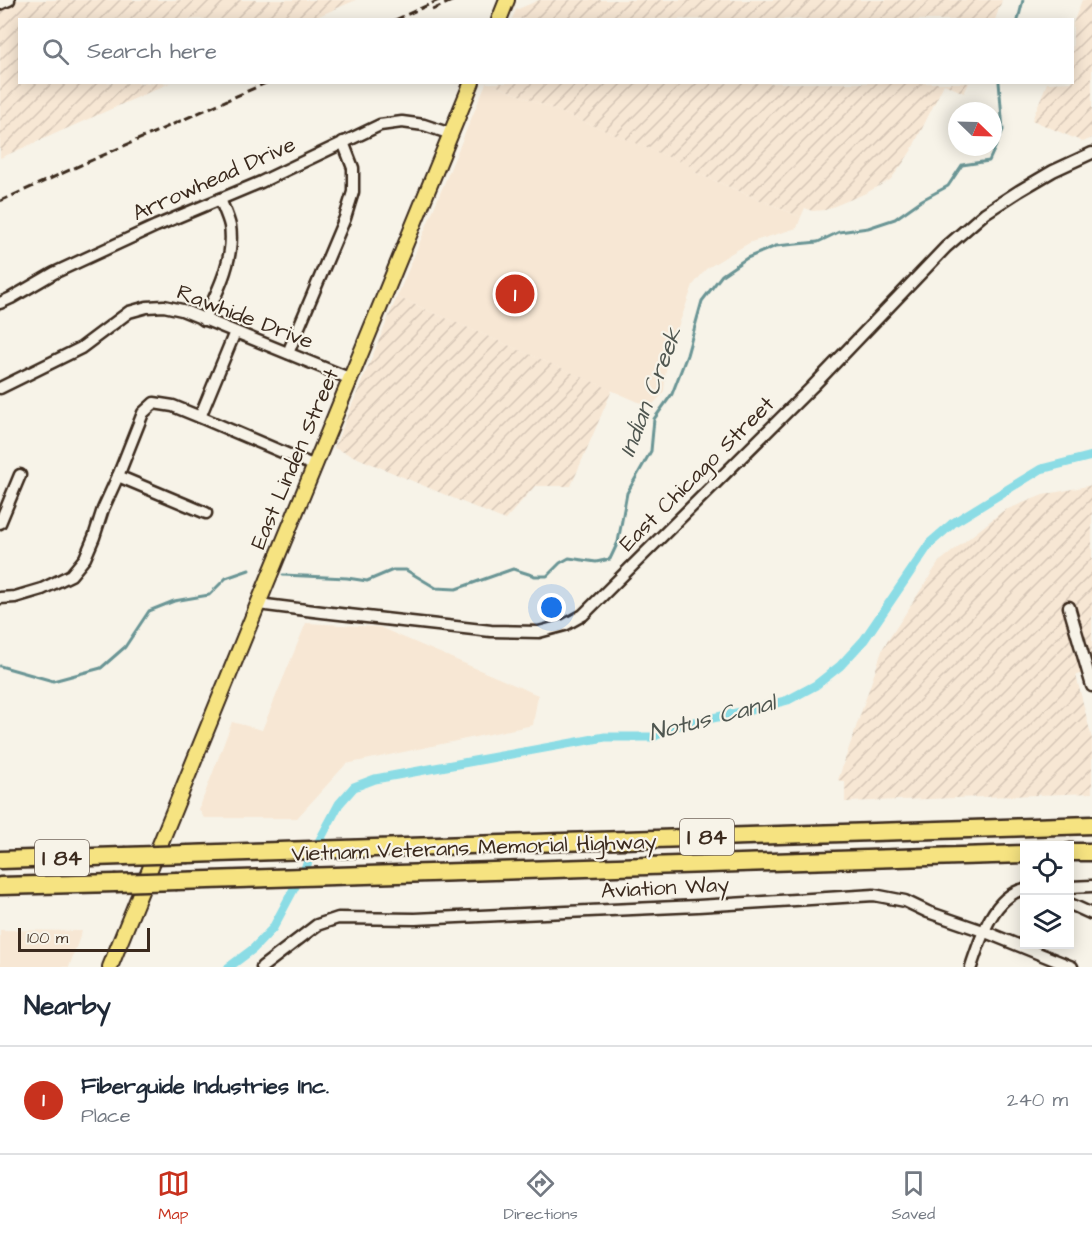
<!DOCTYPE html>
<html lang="en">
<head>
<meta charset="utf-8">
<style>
	body { margin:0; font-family:"Architects Daughter",sans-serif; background:#f6f6f7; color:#1f2937 }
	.controls { position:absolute; right:18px; bottom:18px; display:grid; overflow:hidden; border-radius:0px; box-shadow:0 3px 15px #0003 }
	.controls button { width:54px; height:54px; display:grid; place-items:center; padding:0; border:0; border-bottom:2px solid #e0e1e3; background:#fff; color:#1f2937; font:30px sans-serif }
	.compass { position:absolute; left:948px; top:102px; width:54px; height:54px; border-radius:50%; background:#fff; box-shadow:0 3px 15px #0003; rotate:113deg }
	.scale { position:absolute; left:18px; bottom:15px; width:132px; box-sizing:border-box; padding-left:6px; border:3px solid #3b2a1e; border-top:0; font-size:16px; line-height:21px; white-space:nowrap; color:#3b2a1e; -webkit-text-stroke:4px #f7f3e8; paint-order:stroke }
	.you { position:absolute; left:552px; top:608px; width:21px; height:21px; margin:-15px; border:4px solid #fff; border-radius:50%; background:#1a73e8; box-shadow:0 0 0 9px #1a73e833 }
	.badge { display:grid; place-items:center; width:39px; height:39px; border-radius:50%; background:#c8321e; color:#fff; font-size:20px; font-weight:700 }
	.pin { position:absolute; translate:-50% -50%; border:3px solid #fff; box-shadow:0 2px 6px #0006 }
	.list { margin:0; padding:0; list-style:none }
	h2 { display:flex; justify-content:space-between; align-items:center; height:78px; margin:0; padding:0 24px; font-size:26px }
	h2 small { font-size:20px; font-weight:400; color:#747a83 }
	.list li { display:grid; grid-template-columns:39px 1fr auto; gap:18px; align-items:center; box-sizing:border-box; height:108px; padding:0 24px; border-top:2px solid #e0e1e3 }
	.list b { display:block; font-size:22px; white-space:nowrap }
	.list p { margin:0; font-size:20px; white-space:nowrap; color:#747a83 }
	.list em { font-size:20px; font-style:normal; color:#747a83 }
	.icon { flex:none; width:33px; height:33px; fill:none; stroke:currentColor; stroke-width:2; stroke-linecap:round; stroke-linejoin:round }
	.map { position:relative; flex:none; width:1092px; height:967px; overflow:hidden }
	.search { position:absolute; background:#fff; box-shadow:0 3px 15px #0003; left:18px; right:18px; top:18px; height:66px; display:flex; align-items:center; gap:15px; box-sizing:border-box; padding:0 21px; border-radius:0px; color:#747a83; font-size:22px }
	.sheet { height:186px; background:#fff }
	nav { display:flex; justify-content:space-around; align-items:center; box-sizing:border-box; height:84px; border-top:2px solid #e0e1e3; background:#fff; font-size:16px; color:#747a83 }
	nav a { display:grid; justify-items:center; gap:3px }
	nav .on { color:#c8321e }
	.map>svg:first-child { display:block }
	.built { fill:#f7e7d4 }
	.industrial { fill:url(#industrial-furrows) }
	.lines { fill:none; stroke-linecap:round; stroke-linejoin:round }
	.stream { stroke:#6b9595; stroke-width:3 }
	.canal { stroke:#8bdce5; stroke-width:9 }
	.minor-casing { stroke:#3b2a1e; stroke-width:15 }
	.major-casing { stroke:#3b2a1e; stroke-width:18 }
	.highway-casing { stroke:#3b2a1e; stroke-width:21 }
	.minor { stroke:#f7f3e8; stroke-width:10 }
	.major { stroke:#f6e381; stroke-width:14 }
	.highway { stroke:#f6e381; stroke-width:16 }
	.rail { stroke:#3b2a1e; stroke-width:3; stroke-dasharray:9 4.5; stroke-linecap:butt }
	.highway-bridge-casing { stroke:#3b2a1e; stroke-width:21; stroke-linecap:butt }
	.highway-bridge { stroke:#f6e381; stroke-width:16 }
	.labels { text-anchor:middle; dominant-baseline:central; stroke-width:4.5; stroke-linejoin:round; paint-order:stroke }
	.shield { fill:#f7f3e8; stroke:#73665b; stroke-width:1.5 }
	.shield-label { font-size:21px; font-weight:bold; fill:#3b2a1e }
	.street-label { font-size:22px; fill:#3b2a1e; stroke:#f7f3e8 }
	.water-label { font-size:24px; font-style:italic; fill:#4f5650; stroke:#f7f3e8 }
</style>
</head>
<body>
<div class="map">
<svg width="1092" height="967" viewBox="0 0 1092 967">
	<defs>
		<pattern id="industrial-furrows" width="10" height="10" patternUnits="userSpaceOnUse" patternTransform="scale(1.5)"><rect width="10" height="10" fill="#f7e7d4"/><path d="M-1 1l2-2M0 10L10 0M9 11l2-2" fill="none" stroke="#d5c6b6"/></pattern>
	</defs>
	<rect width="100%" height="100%" fill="#f7f3e8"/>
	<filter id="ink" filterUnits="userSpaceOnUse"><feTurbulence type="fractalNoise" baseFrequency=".0167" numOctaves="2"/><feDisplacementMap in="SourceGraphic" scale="12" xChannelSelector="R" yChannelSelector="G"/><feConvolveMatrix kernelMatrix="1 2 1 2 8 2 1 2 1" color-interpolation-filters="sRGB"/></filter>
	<g filter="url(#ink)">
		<g class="built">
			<path d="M486,83H490L696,168L694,172L801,217L797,228L751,242L730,254L706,269L693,285L667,358L664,391L661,396L650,407L397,297Z"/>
			<path d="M306,623L379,627L538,695L533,725L346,764L297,818H204L199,809L232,722L262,730Z"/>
			<path d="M0,930L82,931L69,967H0Z"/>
		</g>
		<g class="industrial">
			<path d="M0,0H356L312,19L20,20V82L170,83L0,158Z"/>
			<path d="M539,0H1002L995,20L512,19L516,10Z"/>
			<path d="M1082,0H1092V138L1083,142L1032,120L1047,83L1072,82L1073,23Z"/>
			<path d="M490,83H969L964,93L944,84L911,151L901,166L890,180L866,193L825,210L812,211L805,208L801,217L694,172L695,168Z"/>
			<path d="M397,297L612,390L571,486H535L505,520L334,448Z"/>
			<path d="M1092,485V671L1076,675L1092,739V793L845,802V782L838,780L883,648L939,562L1003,511L1043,495Z"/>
		</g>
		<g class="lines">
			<g class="stream">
				<path d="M1018,20L1023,0"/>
				<path d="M283,575L347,578L367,581L393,570H406L436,588L456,589L513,569L535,576H547L560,563L569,558L596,562L610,559L618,542L627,493L651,451L654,419L672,394L687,355L702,301L722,275L747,258L776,246L818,242L839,232L868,228L895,219L922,200L948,186L962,165L989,161L1003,130L999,82"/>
				<path d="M0,666L53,681L101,668L125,647L149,611L174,601L209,595L226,578L249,570"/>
			</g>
			<path class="canal" d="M229,967L253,949L273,928L339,804L354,787L375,779L605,737H653L675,726L755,709L788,700L816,685L840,666L864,640L930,543L953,523L1041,469L1092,456"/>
			<defs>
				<g id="minor">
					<path d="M0,4L9,0"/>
					<path d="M0,303L11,298L54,273L156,226L261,182L380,125L402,122L424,125L451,134"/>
					<path d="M204,320C218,291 235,258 230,226C228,217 223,207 220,199"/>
					<path d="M288,353L345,218L353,192V168L343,142"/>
					<path d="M0,388L81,348L129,312L147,307L164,306L182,310L351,379"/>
					<path d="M200,417L235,332"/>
					<path d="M118,476L206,513"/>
					<path d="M0,523L20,475"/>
					<path d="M0,598L15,597L42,589L71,575L85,558L94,537L103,509L118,476L143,413L154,403L173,406L200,417L315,466"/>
					<path d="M258,604L322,612L491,631L539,632L565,625L583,615L612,586L812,387L946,247L985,213L1019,191L1053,171L1092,153"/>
					<path d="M1069,607L1092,686"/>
					<path d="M1070,887L1092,886"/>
					<path d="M1070,904L1092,914"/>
					<path d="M262,967L317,925L338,918L415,919L698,906L874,895L905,901L928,912L983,931L1072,967"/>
					<path d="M971,967C980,940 992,897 1024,889"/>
				</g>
				<g id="major">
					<path d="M499,20L507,0"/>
					<path d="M110,967L258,604L472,82"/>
				</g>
				<g id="highway">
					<path d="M1070,852H1092"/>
					<path d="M188,854L1092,825"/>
					<path d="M0,860L124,856"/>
					<path d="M177,881L1024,854"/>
					<path d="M0,886L115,883"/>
				</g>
			</defs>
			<use href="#minor" class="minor-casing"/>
			<use href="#major" class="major-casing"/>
			<use href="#highway" class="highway-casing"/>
			<use href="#minor" class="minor"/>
			<use href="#major" class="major"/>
			<use href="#highway" class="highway"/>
			<g class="rail">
				<path d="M432,10L454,0"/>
				<path d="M395,20L439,0"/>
				<path d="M0,201L268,82"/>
			</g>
			<defs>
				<g id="highway-bridge">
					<path d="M124,856L188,854"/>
					<path d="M115,883L177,881"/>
				</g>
			</defs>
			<use href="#highway-bridge" class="highway-bridge-casing"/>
			<use href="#highway-bridge" class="highway-bridge"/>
		</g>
	</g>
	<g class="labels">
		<g class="shield">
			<rect x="680" y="819" width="54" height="36" rx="4.5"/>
			<rect x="35" y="840" width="54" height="36" rx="4.5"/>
		</g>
		<g class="shield-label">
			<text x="707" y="837">I 84</text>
			<text x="62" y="858">I 84</text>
		</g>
		<g class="street-label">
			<text transform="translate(214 179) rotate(-24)">Arrowhead Drive</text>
			<text transform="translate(245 317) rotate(21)">Rawhide Drive</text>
			<text transform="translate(295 459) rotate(-67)">East Linden Street</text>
			<text transform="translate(697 474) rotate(-45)">East Chicago Street</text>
			<text transform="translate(474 848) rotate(-2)">Vietnam Veterans Memorial Highway</text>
			<text transform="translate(665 888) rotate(-3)">Aviation Way</text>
		</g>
		<g class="water-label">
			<text transform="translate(651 392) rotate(-69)">Indian Creek</text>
			<text transform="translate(712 718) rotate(-14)">Notus Canal</text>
		</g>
	</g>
</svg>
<div class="controls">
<button><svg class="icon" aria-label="locate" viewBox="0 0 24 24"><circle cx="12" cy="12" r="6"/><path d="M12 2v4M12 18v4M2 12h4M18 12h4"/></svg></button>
<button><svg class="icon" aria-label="layers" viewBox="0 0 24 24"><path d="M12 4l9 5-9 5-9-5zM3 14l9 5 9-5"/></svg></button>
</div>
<svg class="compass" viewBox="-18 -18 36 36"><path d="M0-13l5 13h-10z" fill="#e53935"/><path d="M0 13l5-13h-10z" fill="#747a83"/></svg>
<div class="scale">100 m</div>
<div class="you"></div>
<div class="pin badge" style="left:515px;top:294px">1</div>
<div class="search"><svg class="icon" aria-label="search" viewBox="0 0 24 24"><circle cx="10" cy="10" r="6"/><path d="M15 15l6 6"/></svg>Search here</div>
</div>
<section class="sheet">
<h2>Nearby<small></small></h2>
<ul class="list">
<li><span class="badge">1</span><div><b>Fiberguide Industries Inc.</b><p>Place</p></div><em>240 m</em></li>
</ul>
</section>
<nav>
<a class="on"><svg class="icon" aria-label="map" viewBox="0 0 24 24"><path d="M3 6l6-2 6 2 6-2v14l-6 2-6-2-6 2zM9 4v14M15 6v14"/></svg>Map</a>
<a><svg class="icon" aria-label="directions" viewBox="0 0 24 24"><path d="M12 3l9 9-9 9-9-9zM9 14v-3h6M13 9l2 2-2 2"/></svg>Directions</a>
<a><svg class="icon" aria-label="saved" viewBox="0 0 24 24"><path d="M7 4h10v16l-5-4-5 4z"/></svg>Saved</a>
</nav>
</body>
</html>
